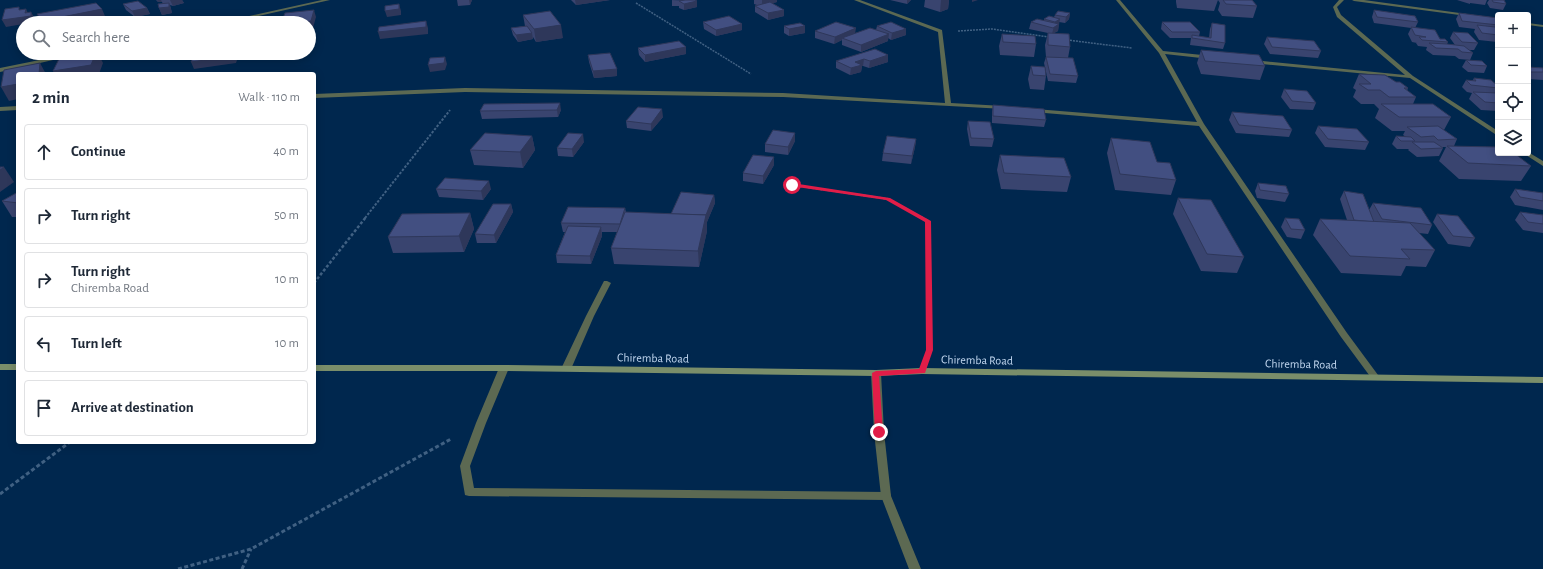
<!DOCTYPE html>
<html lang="en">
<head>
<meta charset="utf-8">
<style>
	body { margin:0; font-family:"Alegreya Sans",sans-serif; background:#f6f6f7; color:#1f2937 }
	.controls { position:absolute; right:12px; top:12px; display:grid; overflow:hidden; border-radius:4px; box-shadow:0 2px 10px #0003 }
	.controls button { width:36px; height:36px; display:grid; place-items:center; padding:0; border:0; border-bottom:1px solid #e0e1e3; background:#fff; color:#1f2937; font:20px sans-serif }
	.stop { position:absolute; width:12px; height:12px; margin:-9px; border:3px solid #e11d48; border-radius:50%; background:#fff }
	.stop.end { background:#e11d48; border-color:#fff; box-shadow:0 1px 4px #0008 }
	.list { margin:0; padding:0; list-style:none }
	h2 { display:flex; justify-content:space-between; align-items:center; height:52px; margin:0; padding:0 16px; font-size:17px }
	h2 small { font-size:13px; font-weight:400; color:#747a83 }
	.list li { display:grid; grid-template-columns:26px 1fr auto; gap:12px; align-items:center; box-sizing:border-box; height:56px; margin:0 8px 8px; padding:0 8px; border:1px solid #e0e1e3; border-radius:4px }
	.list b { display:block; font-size:15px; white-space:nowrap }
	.list p { margin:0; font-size:13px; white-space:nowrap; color:#747a83 }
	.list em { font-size:13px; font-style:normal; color:#747a83 }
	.icon { flex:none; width:22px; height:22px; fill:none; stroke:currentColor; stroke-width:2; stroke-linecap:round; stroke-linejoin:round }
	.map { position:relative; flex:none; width:1543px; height:569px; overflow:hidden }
	.search { position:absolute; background:#fff; box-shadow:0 2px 10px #0003; left:16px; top:16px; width:300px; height:44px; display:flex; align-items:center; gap:10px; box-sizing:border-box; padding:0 14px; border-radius:22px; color:#747a83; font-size:15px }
	.panel { position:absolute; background:#fff; box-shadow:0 2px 10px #0003; left:16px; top:72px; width:300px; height:372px; border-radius:4px }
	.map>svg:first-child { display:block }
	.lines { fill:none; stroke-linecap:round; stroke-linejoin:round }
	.path-far3 { stroke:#406183; stroke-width:1.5; stroke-dasharray:2 1; stroke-linecap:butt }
	.path-far2 { stroke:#406183; stroke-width:2; stroke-dasharray:2.5 1.5; stroke-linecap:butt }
	.path-far1 { stroke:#406183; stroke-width:2.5; stroke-dasharray:3 2; stroke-linecap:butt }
	.path { stroke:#406183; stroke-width:3; stroke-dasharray:4 2.5; stroke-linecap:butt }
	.lane { fill:#5c6952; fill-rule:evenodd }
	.street { fill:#5c6952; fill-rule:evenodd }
	.secondary { fill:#7a8e6a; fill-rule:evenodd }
	.wall { fill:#39446f }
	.shaded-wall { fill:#2e375a }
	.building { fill:#424f81; stroke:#2e375a }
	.route { fill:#e11d48 }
	.labels { text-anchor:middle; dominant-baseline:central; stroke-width:4; stroke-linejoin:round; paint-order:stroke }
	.street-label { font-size:12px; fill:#c0d6ef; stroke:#00274e }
</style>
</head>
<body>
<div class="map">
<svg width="1543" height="569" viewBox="0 0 1543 569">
	<rect width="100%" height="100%" fill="#00274e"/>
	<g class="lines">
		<g class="path-far3">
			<path d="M636,3L751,74"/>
			<path d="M958,31L992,29L1049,37"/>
			<path d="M1067,40L1132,48"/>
		</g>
		<g class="path-far2">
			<path d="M792,185L888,199L922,218"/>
			<path d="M365,218L450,110"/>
		</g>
		<g class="path-far1">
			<path d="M921,217L928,221L929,352"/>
			<path d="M314,283L366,217"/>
		</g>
		<g class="path">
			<path d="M0,494L70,442"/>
			<path d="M178,569L251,549L451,439"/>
			<path d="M242,569L251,549"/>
		</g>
		<g class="lane">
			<path d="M604,281H607L611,283L594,316L571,369L569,371H563L561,369L586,316Z"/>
			<path d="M504,365L507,366L509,368L486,423L470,466L474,488L886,492L890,493L891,496L890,499L886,500L469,496L465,495L460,466L476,423L499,368L501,366Z"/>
		</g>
		<g class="street">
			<path d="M322,0H330L227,23H218Z"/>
			<path d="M854,0H860L942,30L951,103L1003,106L1006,108L1005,109L783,97L465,92L314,98V94L465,88L783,93L945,103L938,32Z"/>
			<path d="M1116,0H1120L1163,51L1212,56L1213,57L1210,59L1165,54L1204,124L1347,333L1378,375L1380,377L1378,379H1372L1341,337L1199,126L1033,112V110L1035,109L1197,122L1159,53Z"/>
			<path d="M1339,0H1344L1337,7L1341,15L1413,76L1498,131V136L1410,78L1251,63L1250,62L1253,60L1405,75L1337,17L1333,7Z"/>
			<path d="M1352,0H1364L1467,14L1469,15L1467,16L1354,1Z"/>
			<path d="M1528,23L1543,25V27L1528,25Z"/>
			<path d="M74,53H84L0,72V68Z"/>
			<path d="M18,106V110L0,111V107Z"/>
			<path d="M1528,152L1543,161V166L1523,153H1528Z"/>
			<path d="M876,370L879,371L881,373L884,432L891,496L921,569H909L881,496L874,432L871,373L873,371Z"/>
		</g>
		<g class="secondary">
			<rect x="0" y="364" width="18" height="6"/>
			<path d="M314,365H504L876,370L922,368L1543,377V383L922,374L876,376L504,371H314Z"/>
		</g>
	</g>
	<g class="wall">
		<path d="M156,0H183H182L184,3L173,6L170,5L172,13L162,15L159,8L163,4L162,2H158Z"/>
		<path d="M457,0H472L470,5L458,6Z"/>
		<path d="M571,0H610L576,5Z"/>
		<path d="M672,0L697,1V7L684,10L679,8V6H672Z"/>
		<path d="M754,0H777V2L772,3L784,10V16L768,20L755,12V6L757,5L754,4Z"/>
		<path d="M890,0H911L907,4Z"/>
		<path d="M925,0H949L948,9L940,12L924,7Z"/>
		<path d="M1176,0H1218L1214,11L1177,8L1176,2Z"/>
		<path d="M1218,0H1252L1257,6L1253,18L1222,16L1218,10L1220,3Z"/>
		<path d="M1457,0H1487L1485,5L1470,3V4Z"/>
		<path d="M1489,0H1504L1506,4L1503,10L1490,8L1487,3Z"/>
		<path d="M123,4L147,8L150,14L135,17L126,10Z"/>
		<path d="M1374,10L1418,22L1415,28L1448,42L1447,44L1455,45L1450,38L1453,32L1478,43L1474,50H1469L1473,53L1470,60L1459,59L1455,56L1433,55L1426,50L1427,47L1418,46L1416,43H1417L1412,42L1408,34L1411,28L1374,23L1372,17Z"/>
		<path d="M1070,13L1069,19L1065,23L1059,22L1058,31L1054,33L1070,47L1068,58L1078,76L1076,83L1048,81L1044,63L1046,57L1045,45L1048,33L1029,29L1031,22L1044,20V19L1054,17L1055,15Z"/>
		<path d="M1459,13L1498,18V40L1497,42L1479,40L1474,32L1475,29L1459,27L1456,19Z"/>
		<path d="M523,15L563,38L536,42L533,37V39L518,42L513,35L511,28L525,26Z"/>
		<path d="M703,22L742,24V30L716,36L704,29Z"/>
		<path d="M1162,22L1200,32L1199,36L1209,38L1210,29L1212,23L1225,43L1223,49L1190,45L1191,38H1170L1161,29Z"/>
		<path d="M784,26L805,33L789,36L784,33Z"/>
		<path d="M877,26L906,35L891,40L888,38V41L861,52L842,45V40L834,44L815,38V31L855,33L876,30Z"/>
		<path d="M1002,34L1036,44L1034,57L1000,55L999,46Z"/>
		<path d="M1267,37L1321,51L1318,58L1270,54L1264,44Z"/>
		<path d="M686,47V54L645,62L639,55L638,48Z"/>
		<path d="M1201,50L1265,66L1260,80L1201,74L1197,63Z"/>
		<path d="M588,55L617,69V76L594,78L589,62Z"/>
		<path d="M888,55V62L869,68L863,66H862L861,72L850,75L836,68V61Z"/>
		<path d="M1466,60L1487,66L1484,73L1468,72L1462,67Z"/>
		<path d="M1031,66L1046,76L1044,90L1030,89L1028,79Z"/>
		<path d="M1528,67L1543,68V80L1528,79Z"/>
		<path d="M1359,74L1396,82L1408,88L1407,91L1416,97L1413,104L1451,117L1444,130L1457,139L1454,146L1531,166L1521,181L1459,179L1439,161L1446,147H1442L1443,148L1439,156L1417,157L1408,150L1409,149H1397L1392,144L1396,136L1406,137L1403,135L1405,131H1392L1375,118L1379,109L1374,104H1361L1353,97L1356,90L1353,88Z"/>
		<path d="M1474,78L1498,86V90L1496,93H1498V111L1481,110L1469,99L1472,93L1467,92L1462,87L1466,80H1473Z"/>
		<path d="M1284,89L1316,103L1313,110L1290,109L1281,97Z"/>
		<path d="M484,104L561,110L558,117L482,119L480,111Z"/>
		<path d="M993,105L1046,120L1044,127L992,123V112Z"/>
		<path d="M1232,112L1292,130L1289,137L1236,133L1229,120Z"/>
		<path d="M663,117L651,131L627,128L626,121Z"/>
		<path d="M968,121L994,139L992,147L970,146L967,129Z"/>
		<path d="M1318,126L1369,142L1365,150L1325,147L1315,133Z"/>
		<path d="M795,133V141L788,155L765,152V144Z"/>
		<path d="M532,136L535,150L523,168L474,165L470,150Z"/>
		<path d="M1111,138L1176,180L1171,195L1115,190L1107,153Z"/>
		<path d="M916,139L915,147L911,164L882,161L883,153Z"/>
		<path d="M584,142L573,157L558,156L557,148Z"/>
		<path d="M1000,155L1071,177L1067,192L1001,189L997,170Z"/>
		<path d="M774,165L763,184L743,181V173Z"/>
		<path d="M1258,183L1289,194L1285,202L1257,198L1255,191Z"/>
		<path d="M436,189H491L483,200L439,197Z"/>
		<path d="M1515,189L1543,193V210L1515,205L1510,197Z"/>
		<path d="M1344,191L1369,210L1373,203L1432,225L1428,234L1419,233L1435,250L1426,267L1406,266L1401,276L1341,273L1313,235L1320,219L1347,220L1340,199Z"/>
		<path d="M18,192V217H12L2,201Z"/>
		<path d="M714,195L715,203L707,222V231L699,267L614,264L611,248L617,232H602V236L591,264L557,263L556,255L565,232H563L561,223L625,208L626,212L671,214Z"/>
		<path d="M1178,198L1244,257L1237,273L1201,271L1173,214Z"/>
		<path d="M511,204L513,212L496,243H477L475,234Z"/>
		<path d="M1520,212L1543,215V233L1523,230L1515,220Z"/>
		<path d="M470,213L474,229L464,252L393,253L388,237Z"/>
		<path d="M1437,214L1475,238L1470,247L1448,244L1433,222Z"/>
		<path d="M1285,218L1305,230L1301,239L1287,237L1281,227Z"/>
	</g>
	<g class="shaded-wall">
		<path d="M157,0H161L162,2H158Z"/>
		<path d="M170,0H183H182L184,3L173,6Z"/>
		<path d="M469,0H472L470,5Z"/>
		<path d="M575,0H610L576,5Z"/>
		<path d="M683,0L697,1V7L684,10V4Z"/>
		<path d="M762,0H777V2L762,7Z"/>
		<path d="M907,0H911L907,4Z"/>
		<path d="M941,0H949L948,9L940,12Z"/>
		<path d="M972,0H978L972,2Z"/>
		<path d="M169,3L171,9L172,13L162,15L159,8Z"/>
		<path d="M399,4L401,11V15L387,17L385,11Z"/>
		<path d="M147,8L150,14L135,17L132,11Z"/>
		<path d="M26,9L29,15L31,12L35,19L34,22L23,23V24L6,27L2,20L25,13Z"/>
		<path d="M102,9L107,21L99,23H43L42,21Z"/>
		<path d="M314,10L316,17L313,28H309V23H295Z"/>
		<path d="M784,10V16L768,20V13Z"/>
		<path d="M1070,13L1069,19L1065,23L1066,17Z"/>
		<path d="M1060,19L1058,31L1052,34L1055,22Z"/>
		<path d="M426,21L428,28V34L380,39L378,32Z"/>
		<path d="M742,24V30L716,36V30Z"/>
		<path d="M561,25L563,38L536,42L534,29Z"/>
		<path d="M805,26V33L789,36V29Z"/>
		<path d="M856,28L855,34L842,38V40L834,44L835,37Z"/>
		<path d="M906,29V35L891,40L892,33Z"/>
		<path d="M532,33L533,39L518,42L516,35Z"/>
		<path d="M889,34L888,41L861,52V45Z"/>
		<path d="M686,47V54L645,62V55Z"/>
		<path d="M96,53H98L103,63L99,74H55L53,71Z"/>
		<path d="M169,53H207L192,55L191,53L190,55L170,57Z"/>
		<path d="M235,53H239V54L236,63L194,69L191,62Z"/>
		<path d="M264,53H297L296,56L266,60Z"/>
		<path d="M888,55V62L869,68L870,61Z"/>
		<path d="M445,57L447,64L445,70L430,72L428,65Z"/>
		<path d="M864,59L863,66H862L861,72L850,75L851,68L855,62Z"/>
		<path d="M40,63L46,74H39Z"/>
		<path d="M617,69V76L594,78L593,71Z"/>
		<path d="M18,84V99L9,101L1,87Z"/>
		<path d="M560,103L561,110L558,117L557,110Z"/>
		<path d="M662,109L663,117L651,131V124Z"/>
		<path d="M795,133V141L788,155V147Z"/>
		<path d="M583,134L584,142L573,157L572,149Z"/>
		<path d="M532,136L535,150L523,168L520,152Z"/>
		<path d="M916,139L915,147L911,164L912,156Z"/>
		<path d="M774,157V165L763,184V176Z"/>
		<path d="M4,167L14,182L0,192V170Z"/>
		<path d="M489,181L491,189L483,200L481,191Z"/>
		<path d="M714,195L715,203L707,222V231L699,267L698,251L704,219Z"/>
		<path d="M511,204L513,212L496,243L494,235Z"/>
		<path d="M470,213L474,229L464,252L459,236Z"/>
		<path d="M314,214L316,220L314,222Z"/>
		<path d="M601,227L602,236L591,264L590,256Z"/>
	</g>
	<g class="building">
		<path d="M685,0H695L697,1L684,4L679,1Z"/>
		<path d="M1223,0H1252L1257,6L1226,4Z"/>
		<path d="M1492,0H1504L1506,4L1493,2Z"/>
		<path d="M138,1L147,8L132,11L123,4Z"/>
		<path d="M770,2L784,10L768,13L755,6Z"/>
		<path d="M96,3L102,9L42,21L37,14Z"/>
		<path d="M169,3V7L159,8L158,4Z"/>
		<path d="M399,4V9L385,11V6Z"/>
		<path d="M19,7V10L26,9L25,13L31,12V16L2,20L5,9Z"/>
		<path d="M314,10L311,21L295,23H281L285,13Z"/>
		<path d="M1374,10L1415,16L1418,22L1377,17Z"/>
		<path d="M550,11L561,25L534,29L523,15Z"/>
		<path d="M1058,11L1070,13L1066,17L1055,15Z"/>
		<path d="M1459,13L1498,18V25L1462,21Z"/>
		<path d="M729,16L742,24L716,30L703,22Z"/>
		<path d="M1049,16L1060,19L1055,22L1044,19Z"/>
		<path d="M1037,19L1059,24L1053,28L1031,22Z"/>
		<path d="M426,21V27L378,32L379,27Z"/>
		<path d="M836,22L856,28L835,37L815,31Z"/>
		<path d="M891,22L906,29L892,33L877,26Z"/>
		<path d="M1162,22H1190L1200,32H1172Z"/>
		<path d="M800,23L805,26L789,29L784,26Z"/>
		<path d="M1212,23L1225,25V43L1192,38V35L1211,38Z"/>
		<path d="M1477,25L1495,27L1498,31V35L1482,33Z"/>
		<path d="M527,26L532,33L516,35L511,28Z"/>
		<path d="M1411,27L1435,30L1440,39H1445L1448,42L1422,40L1419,37H1426L1415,35Z"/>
		<path d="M870,28L889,34L861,45L842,38Z"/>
		<path d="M1453,32L1468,33L1478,43L1462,42Z"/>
		<path d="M1048,33L1069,34L1070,47L1048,45Z"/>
		<path d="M1002,34L1035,36L1036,44L1003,42Z"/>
		<path d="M1267,37L1314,41L1321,51L1272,47Z"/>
		<path d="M679,41L686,47L645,55L638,48Z"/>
		<path d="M1429,43L1447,44L1464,46L1473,53L1462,52L1458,49L1436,48Z"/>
		<path d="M875,49L888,55L870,61L864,59L855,62L862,65L851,68L836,61Z"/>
		<path d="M1201,50L1259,55L1265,66L1205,61Z"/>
		<path d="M77,53H96L91,65L53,71L61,55Z"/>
		<path d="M195,53H235L233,56L191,62Z"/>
		<path d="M610,53L617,69L593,71L588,55Z"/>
		<path d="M445,57L444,63L428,65L430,58Z"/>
		<path d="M1046,57L1073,58L1078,76L1050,74Z"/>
		<path d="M1466,60L1482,61L1487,66L1471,65Z"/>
		<path d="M40,63L39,74H18V84L1,87L4,70Z"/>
		<path d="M1031,66L1045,67L1046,76L1033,75Z"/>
		<path d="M1528,67L1543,68V72H1528Z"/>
		<path d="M1359,74L1385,75L1396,82H1400L1408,88H1404L1416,97H1389L1380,90H1368L1359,84H1371Z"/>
		<path d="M1474,78L1491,80L1498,86V88L1471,85L1466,80L1476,81Z"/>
		<path d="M1284,89L1307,91L1316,103L1292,101Z"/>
		<path d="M1473,92L1498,93V103L1485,102Z"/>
		<path d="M560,103L557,110L480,111L484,104Z"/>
		<path d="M1381,104H1433L1451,117H1399Z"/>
		<path d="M993,105L1044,109L1046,120L993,116Z"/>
		<path d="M638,107L662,109L651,124L626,121Z"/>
		<path d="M1232,112L1283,116L1292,130L1239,125Z"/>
		<path d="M968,121L990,122L994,139L971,138Z"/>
		<path d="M1318,126L1357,129L1369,142L1328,139Z"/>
		<path d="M1438,126L1457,139L1438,140L1434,136L1421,137L1407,127Z"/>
		<path d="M773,130L795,133L788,147L765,144Z"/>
		<path d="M485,133L532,136L520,152L470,150Z"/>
		<path d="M568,133L583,134L572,149L557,148Z"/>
		<path d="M887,136L916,139L912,156L883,153Z"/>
		<path d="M1396,136L1411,137L1415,141H1401Z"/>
		<path d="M1111,138L1150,142L1157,162L1170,163L1176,180L1120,174Z"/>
		<path d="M1412,142H1434L1443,148L1421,149Z"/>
		<path d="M1447,146L1498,147V153H1514L1531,166L1468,163Z"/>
		<path d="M753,155L774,157L763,176L743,173Z"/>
		<path d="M1000,155L1064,158L1071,177L1004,173Z"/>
		<path d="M0,167H4L0,170Z"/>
		<path d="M445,178L489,181L481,191L436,189Z"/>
		<path d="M1258,183L1286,186L1289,194L1260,190Z"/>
		<path d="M1515,189L1543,193V201L1520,197Z"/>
		<path d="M1344,191L1363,194L1374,222L1354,220Z"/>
		<path d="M18,192V203L2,201Z"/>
		<path d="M681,192L714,195L706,215L671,214Z"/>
		<path d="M1178,198L1211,200L1244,257L1207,254Z"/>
		<path d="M1373,203L1421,208L1432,225L1382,219Z"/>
		<path d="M493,204H511L494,235L475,234Z"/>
		<path d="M568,207L625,208L620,224L561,223Z"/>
		<path d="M625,212L706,215L698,251L611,248Z"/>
		<path d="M1520,212L1543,215V224L1528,222Z"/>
		<path d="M470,213L459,236L388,237L402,214Z"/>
		<path d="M1437,214L1458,216L1475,238L1453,236Z"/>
		<path d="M1285,218L1299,219L1305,230L1291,229Z"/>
		<path d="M1320,219L1410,223L1435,250L1401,249L1410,259L1350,256Z"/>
		<path d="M568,226L601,227L590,256L556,255Z"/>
	</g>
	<path class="route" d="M792,183L890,198L931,221L933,350L925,373L879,376L883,432L881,434L879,435L875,432L872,373L876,371L919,369L926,350L925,222L886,200L790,186L789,185Z"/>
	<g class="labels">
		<g class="street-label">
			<text transform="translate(653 358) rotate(1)">Chiremba Road</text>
			<text transform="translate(977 360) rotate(1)">Chiremba Road</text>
			<text transform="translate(1301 364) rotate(1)">Chiremba Road</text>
		</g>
	</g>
</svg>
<div class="controls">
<button>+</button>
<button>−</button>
<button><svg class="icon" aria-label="locate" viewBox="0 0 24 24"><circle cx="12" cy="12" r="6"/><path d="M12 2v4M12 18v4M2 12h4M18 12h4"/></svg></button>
<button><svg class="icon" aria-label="layers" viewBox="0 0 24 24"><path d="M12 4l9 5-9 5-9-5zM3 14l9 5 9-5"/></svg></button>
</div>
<div class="stop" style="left:792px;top:185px"></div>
<div class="stop end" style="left:879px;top:432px"></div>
<div class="search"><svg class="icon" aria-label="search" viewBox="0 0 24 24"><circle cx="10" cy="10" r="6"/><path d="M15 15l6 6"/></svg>Search here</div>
<section class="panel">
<h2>2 min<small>Walk · 110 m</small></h2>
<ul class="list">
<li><svg class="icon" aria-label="ahead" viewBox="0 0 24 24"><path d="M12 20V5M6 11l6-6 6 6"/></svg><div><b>Continue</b></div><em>40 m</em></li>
<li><svg class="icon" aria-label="right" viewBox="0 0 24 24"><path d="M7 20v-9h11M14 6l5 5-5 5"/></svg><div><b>Turn right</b></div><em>50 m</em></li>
<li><svg class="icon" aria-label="right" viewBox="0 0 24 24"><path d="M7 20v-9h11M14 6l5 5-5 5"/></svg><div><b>Turn right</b><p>Chiremba Road</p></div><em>10 m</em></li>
<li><svg class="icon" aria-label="left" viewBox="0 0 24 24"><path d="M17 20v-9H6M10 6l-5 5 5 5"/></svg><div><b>Turn left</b></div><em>10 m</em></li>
<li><svg class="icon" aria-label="arrive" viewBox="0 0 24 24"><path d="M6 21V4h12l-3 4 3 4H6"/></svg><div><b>Arrive at destination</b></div></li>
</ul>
</section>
</div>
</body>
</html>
